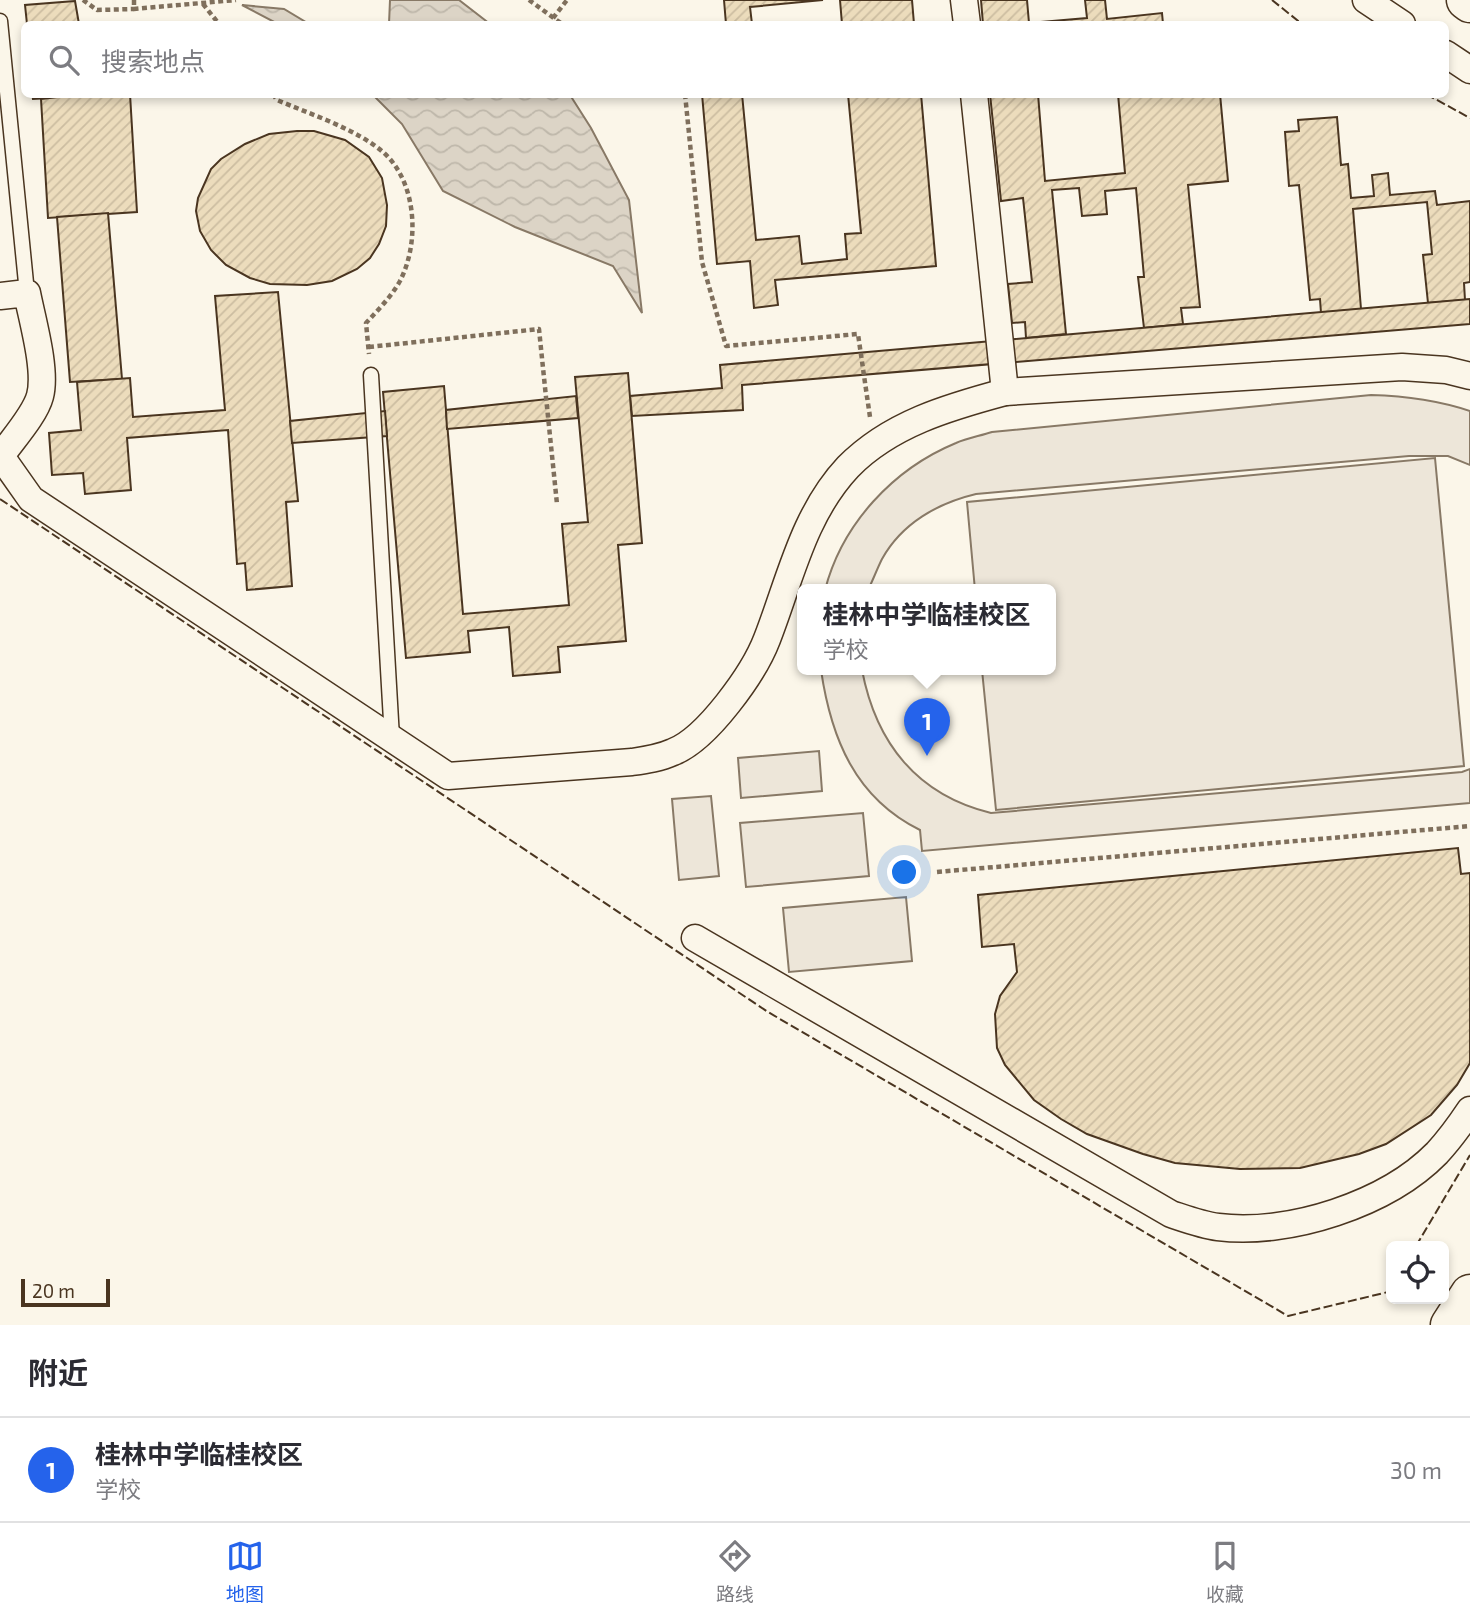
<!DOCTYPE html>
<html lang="zh">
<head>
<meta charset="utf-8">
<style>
	body { margin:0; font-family:"Exo 2","Noto Sans SC",sans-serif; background:#f2f2f3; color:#2b2b33 }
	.controls { position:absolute; right:21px; bottom:21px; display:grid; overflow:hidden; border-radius:10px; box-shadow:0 4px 10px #0003 }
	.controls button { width:63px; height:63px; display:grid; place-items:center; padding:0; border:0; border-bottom:2px solid #e1e1e2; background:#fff; color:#2b2b33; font:35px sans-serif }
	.scale { position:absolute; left:21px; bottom:18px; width:89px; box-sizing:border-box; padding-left:7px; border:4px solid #4a3520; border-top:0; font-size:19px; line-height:24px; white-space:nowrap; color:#4a3520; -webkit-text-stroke:5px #fbf6e9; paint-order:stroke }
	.you { position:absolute; left:905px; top:873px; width:24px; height:24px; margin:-18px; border:5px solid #fff; border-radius:50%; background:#1a73e8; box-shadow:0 0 0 10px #1a73e833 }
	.badge { display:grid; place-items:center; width:46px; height:46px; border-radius:50%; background:#2563eb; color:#fff; font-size:23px; font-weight:700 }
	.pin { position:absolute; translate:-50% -58px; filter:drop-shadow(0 2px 4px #0008) }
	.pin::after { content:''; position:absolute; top:37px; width:24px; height:21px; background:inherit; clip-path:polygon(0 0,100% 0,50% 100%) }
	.popup { position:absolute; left:797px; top:584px; width:259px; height:91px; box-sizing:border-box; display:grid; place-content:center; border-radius:10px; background:#fff; filter:drop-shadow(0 2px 5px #0005); font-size:23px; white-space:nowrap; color:#7c7c81 }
	.popup b { font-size:26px; color:#2b2b33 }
	.popup::after { content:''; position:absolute; left:50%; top:100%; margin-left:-14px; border:14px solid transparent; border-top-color:#fff }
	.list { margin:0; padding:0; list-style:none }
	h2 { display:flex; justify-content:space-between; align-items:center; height:91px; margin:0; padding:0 28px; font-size:30px }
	h2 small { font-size:23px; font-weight:400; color:#7c7c81 }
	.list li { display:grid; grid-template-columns:46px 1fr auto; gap:21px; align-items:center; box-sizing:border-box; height:105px; padding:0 28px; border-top:2px solid #e1e1e2 }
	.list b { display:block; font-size:26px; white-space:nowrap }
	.list p { margin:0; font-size:23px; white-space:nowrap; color:#7c7c81 }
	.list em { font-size:23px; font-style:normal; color:#7c7c81 }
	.icon { flex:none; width:38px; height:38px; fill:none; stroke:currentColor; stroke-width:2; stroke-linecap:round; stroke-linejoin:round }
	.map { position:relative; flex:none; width:1470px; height:1325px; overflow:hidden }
	.search { position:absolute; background:#fff; box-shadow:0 4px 10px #0003; left:21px; right:21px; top:21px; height:77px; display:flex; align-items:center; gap:18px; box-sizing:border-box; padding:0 24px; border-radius:10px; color:#7c7c81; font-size:26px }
	.sheet { height:196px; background:#fff }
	nav { display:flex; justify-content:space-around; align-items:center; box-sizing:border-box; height:98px; border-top:2px solid #e1e1e2; background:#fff; font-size:19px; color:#7c7c81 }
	nav a { display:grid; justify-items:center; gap:4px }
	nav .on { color:#2563eb }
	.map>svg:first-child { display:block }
	.grass { fill:#ede6d9; stroke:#887966; stroke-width:2 }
	.water { fill:url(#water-waves); stroke:#887966; stroke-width:2 }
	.building { fill:url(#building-hatch); stroke:#4a3520; stroke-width:2 }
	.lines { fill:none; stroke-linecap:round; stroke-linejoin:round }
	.service-casing { stroke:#4a3520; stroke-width:17 }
	.minor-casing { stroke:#4a3520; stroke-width:29 }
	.secondary-casing { stroke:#4a3520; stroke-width:41 }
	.primary-casing { stroke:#4a3520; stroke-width:41 }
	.path { stroke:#7f6f5c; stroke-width:4.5; stroke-dasharray:5 3.5; stroke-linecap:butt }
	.service { stroke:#fbf6e9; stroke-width:14 }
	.minor { stroke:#fbf6e9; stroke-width:26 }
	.secondary { stroke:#fbf6e9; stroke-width:38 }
	.primary { stroke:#fbf6e9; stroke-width:38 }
	.fence { stroke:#4a3520; stroke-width:2; stroke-dasharray:9 3.5; stroke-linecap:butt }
</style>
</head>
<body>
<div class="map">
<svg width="1470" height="1325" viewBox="0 0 1470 1325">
	<defs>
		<pattern id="water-waves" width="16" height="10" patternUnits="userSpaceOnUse" patternTransform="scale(1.75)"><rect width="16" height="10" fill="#dcd4c6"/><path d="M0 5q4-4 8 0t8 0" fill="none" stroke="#beb7aa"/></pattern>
		<pattern id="building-hatch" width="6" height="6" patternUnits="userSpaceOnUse" patternTransform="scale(1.75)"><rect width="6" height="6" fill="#ecdcbc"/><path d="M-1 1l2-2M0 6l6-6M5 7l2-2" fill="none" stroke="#ccbda1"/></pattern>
	</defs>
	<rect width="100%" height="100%" fill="#fbf6e9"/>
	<g class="grass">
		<path d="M1371,395C1406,396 1437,400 1470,411V465L1448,456H1409L976,494C938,503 902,523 882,559C877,569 873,580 868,590H825C842,524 893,469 956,443C967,438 980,436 992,432Z"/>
		<path d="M1435,458L1464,766L996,810L982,670H1051V590H975L967,502Z"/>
		<path d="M821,670H862C876,743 917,795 991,813L1462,772L1470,769V803L922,851L920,830C855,798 831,738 821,670Z"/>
		<path d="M819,751L822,791L741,798L738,758Z"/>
		<path d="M711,796L719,876L679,880L672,799Z"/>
		<path d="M863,813L869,876L746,887L740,823Z"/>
		<path d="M906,897L912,961L789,972L783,908Z"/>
	</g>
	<g class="water">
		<path d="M390,0H459L490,24H389Z"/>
		<path d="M242,5L284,9L309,24H278Z"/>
		<path d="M373,95H570L591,128L629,200L642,313L613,266L515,227L443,191L402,124Z"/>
	</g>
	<g class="building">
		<path d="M724,0H823L750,7L752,24H726Z"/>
		<path d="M840,0H912L914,24H842Z"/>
		<path d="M981,0H1027L1029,23L1087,18L1085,0H1105L1107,19L1162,13L1163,24H983Z"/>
		<path d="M75,1L79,24H27L25,5Z"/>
		<path d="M32,94H84V96L33,99Z"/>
		<path d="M84,94H130L137,212L48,218L41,99Z"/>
		<path d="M702,94H742L756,240L799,236L802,264L847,259L845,234L861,233L848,94H921L936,266L775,280L778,305L754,308L750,261L717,264Z"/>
		<path d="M990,94H1038L1045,181L1125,173L1118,94H1220L1228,181L1188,185L1200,307L1181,308L1183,324L1144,328L1138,277H1144L1136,188L1105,191L1107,214L1082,216L1079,188L1052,190L1066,334L1026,338L1025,322L1012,323L1008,284L1032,282L1023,198L1001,201Z"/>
		<path d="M1337,117L1341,165L1348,164L1351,198L1374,196L1372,175L1388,173L1390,195L1435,191L1437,205L1470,201V282L1464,283L1465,300L1428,303L1423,255L1432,254L1427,202L1353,209L1361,309L1321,313L1320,299L1310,300L1299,185L1289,186L1285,132L1299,131L1298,120Z"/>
		<path d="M297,131H314L345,140L369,157L382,178L387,205L386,226L379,244L370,258L357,269L332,281L307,285L270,284L250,278L226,265L211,250L200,231L196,211L198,198L211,169L221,159L245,144L269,134Z"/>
		<path d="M108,213L122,379L70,382L57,217Z"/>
		<path d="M278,292L298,501L286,502L292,586L247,590L245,563L237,564L228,430L127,438L131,490L85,494L83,473L52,475L49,433L81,430L77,382L130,378L133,417L225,410L215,296Z"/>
		<path d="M1470,299V324L742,385L743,410L632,416L630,396L722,388L720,365Z"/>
		<path d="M628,373L642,543L618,545L626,641L558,647L560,672L513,676L509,627L468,631L470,652L406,658L383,392L444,386L463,614L569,605L562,524L588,522L575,377Z"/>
		<path d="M576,396L578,418L447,429L446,410Z"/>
		<path d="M385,411L387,436L292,443L290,421Z"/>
		<path d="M1458,848L1461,874L1470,873V1063L1457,1085L1431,1115L1386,1144L1359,1154L1300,1168L1240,1169L1175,1163L1143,1154L1087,1134L1061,1119L1034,1100L1005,1065L997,1048L995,1014L1000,996L1017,972L1014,944L982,947L978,895Z"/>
	</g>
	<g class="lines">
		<defs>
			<g id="service">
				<path d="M0,21L27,293"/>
				<path d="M371,375L392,738"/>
			</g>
			<g id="minor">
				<path d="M964,0L967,24"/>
				<path d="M1366,0L1402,24"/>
				<path d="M1446,54L1470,70"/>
				<path d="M974,94L1005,392"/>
				<path d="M0,296L27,293C32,319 47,370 40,396C35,415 12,440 1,456"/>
				<path d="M0,455L31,499L448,776L632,762C646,760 660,758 673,752C707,739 754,673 767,639C790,580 803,515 848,467C890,424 949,407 1005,392L1402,367L1446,370L1470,376"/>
				<path d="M695,938L1171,1214C1186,1219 1202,1225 1218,1227C1289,1236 1387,1204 1437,1153C1449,1140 1460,1125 1470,1110"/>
			</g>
			<path id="secondary" d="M1450,1325L1470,1294"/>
			<path id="primary" d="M1466,0L1470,3"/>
		</defs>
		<use href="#service" class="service-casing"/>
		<use href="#minor" class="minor-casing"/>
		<use href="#secondary" class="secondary-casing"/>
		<use href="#primary" class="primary-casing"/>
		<g class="path">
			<path d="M83,0L97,10L134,9"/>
			<path d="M134,0V9L236,0"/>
			<path d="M529,0L562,24"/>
			<path d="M203,4L219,24"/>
			<path d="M553,18L567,0"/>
			<path d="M273,94L277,100C310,114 356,129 383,152C417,182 420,242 400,281C391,297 378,310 366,323L369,354"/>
			<path d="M685,94L702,262L726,346L858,334L870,417"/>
			<path d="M369,347L539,329L557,504"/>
			<path d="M937,872L1470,826"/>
		</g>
		<use href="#service" class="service"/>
		<use href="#minor" class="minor"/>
		<use href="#secondary" class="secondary"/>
		<use href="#primary" class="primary"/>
		<g class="fence">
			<path d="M1272,0L1302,24"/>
			<path d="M1426,94L1470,118"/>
			<path d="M0,499L768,1012L1288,1316L1388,1292L1391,1287"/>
			<path d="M1416,1246L1470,1155"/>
		</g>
	</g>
</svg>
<div class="controls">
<button><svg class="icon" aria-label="locate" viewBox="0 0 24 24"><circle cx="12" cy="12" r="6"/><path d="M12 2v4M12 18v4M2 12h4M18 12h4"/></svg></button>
</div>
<div class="scale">20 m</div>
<div class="you"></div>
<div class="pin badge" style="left:927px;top:756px">1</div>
<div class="popup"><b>桂林中学临桂校区</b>学校</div>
<div class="search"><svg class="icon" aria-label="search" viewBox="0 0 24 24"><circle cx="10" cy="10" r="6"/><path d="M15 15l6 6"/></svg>搜索地点</div>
</div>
<section class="sheet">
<h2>附近<small></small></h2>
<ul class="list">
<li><span class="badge">1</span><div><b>桂林中学临桂校区</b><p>学校</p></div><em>30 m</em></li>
</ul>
</section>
<nav>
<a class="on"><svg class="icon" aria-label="map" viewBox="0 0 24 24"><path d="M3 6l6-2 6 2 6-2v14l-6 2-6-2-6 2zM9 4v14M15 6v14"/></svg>地图</a>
<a><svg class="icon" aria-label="directions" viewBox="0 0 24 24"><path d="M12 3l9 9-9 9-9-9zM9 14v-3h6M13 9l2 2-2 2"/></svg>路线</a>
<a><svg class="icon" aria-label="saved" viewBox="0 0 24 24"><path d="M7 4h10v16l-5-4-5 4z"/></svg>收藏</a>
</nav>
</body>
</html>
